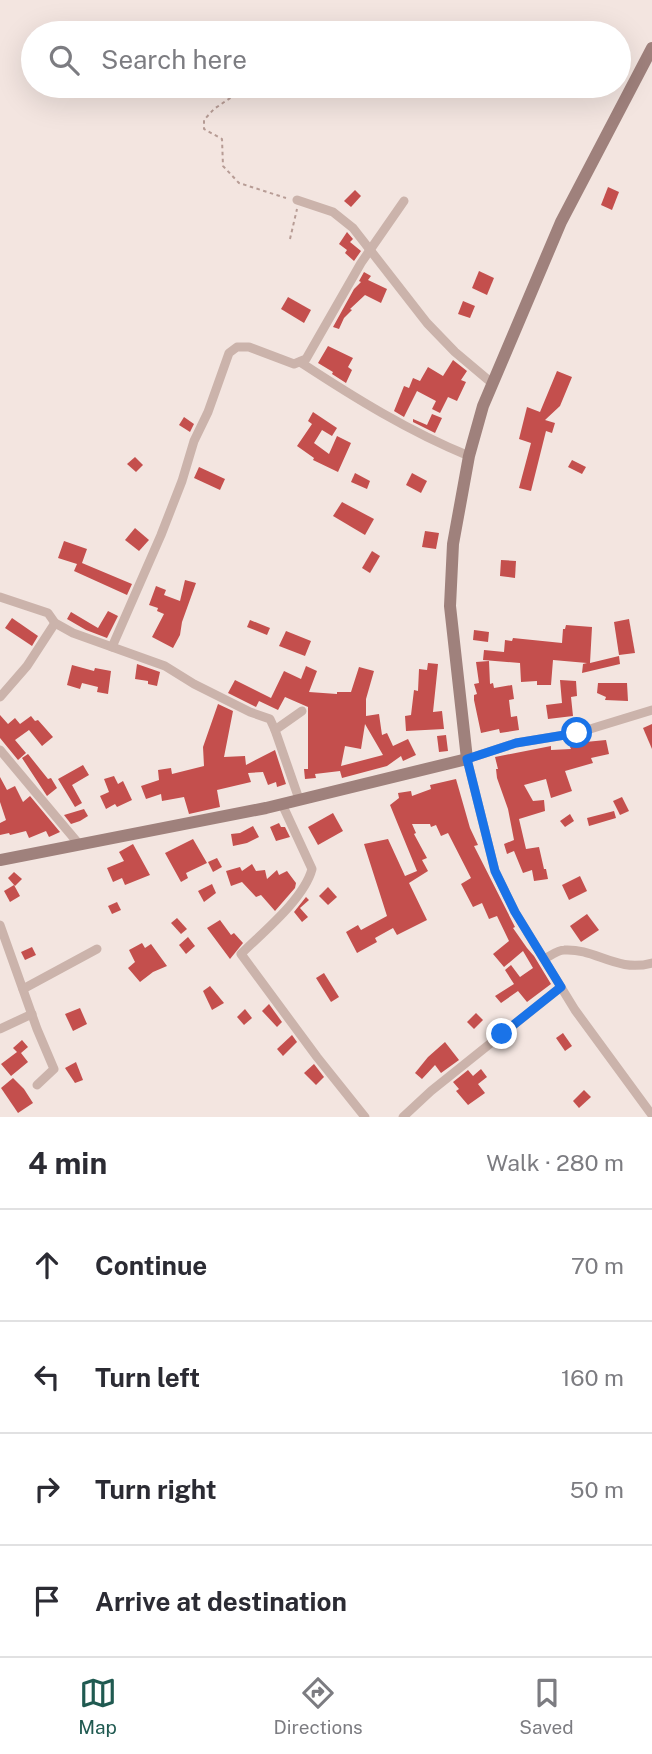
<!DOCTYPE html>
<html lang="en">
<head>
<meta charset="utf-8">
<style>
	body { margin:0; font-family:"Public Sans",sans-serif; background:#f2f2f3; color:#2b2b33 }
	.stop { position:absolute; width:21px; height:21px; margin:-16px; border:5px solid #1a73e8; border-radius:50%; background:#fff }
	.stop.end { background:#1a73e8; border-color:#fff; box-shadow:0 2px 7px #0008 }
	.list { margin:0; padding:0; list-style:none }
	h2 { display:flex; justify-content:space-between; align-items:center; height:91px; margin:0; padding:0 28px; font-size:30px }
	h2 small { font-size:23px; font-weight:400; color:#7c7c81 }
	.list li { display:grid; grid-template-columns:46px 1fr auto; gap:21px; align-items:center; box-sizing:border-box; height:112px; padding:0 28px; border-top:2px solid #e1e1e2 }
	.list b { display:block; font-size:26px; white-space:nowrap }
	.list em { font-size:23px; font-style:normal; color:#7c7c81 }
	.icon { flex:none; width:38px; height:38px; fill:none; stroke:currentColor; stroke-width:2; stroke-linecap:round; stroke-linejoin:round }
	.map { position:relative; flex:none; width:652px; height:1117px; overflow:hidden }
	.search { position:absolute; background:#fff; box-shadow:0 7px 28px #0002; left:21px; right:21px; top:21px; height:77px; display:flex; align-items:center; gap:18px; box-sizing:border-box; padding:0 24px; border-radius:38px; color:#7c7c81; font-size:26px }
	.sheet { height:539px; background:#fff }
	nav { display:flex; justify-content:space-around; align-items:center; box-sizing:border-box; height:98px; border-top:2px solid #e1e1e2; background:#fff; font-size:19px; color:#7c7c81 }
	nav a { display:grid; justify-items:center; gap:4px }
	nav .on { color:#205a51 }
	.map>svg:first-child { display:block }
	.building { fill:#c44f4d; fill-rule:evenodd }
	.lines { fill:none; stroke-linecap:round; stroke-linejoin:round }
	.path { stroke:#b79c95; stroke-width:2; stroke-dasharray:3.5 3.5; stroke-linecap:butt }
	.street { stroke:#cbb3ab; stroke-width:9 }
	.secondary { stroke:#9f817c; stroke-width:12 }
	.route { stroke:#1a73e8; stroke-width:9 }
</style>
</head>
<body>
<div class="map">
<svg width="652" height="1117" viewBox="0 0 652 1117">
	<rect width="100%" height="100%" fill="#f3e5e0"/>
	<g class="building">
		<path d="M608,187L619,192L612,210L601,205Z"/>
		<path d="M355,190L361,196L351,207L344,201Z"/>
		<path d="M347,232L353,239L350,242L361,251L354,261L345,253L347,250L339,244Z"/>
		<path d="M479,271L494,278L487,295L472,288Z"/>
		<path d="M364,272L371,276L368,280L387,289L381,303L365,295L350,309L352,310L344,318L339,329L333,327L354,289L361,282L359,281Z"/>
		<path d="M288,297L311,310L304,323L281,309Z"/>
		<path d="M463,301L475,306L470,318L458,314Z"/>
		<path d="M328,346L353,358L348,367L352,370L346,383L332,374L333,372L318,363Z"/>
		<path d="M453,360L467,371L461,380L466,382L457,401L448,397L440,413L432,409L436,401L417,391L404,417L394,411L404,386L409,388L413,378L420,381L428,367L443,376Z"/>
		<path d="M557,371L572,377L560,406L545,420L555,423L552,433L546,431L531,491L519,488L531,443L519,439L527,407L540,412Z"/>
		<path d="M313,412L337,428L332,436L322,430L314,443L329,454L337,436L351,443L338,472L313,460L314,458L297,446L312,424L308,421Z"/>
		<path d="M432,414L442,418L435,433L413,422V419L427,425Z"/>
		<path d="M184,417L194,424L190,432L179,425Z"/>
		<path d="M135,457L143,465L136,472L127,464Z"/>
		<path d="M572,460L586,467L582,474L568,467Z"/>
		<path d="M199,467L225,479L220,490L194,478Z"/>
		<path d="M355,473L370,481L367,489L351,482Z"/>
		<path d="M412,473L427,481L421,493L406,485Z"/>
		<path d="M342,502L374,519L365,535L333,516Z"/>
		<path d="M135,528L149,540L139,551L125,540Z"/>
		<path d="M425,531L439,533L436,549L422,547Z"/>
		<path d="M64,541L87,549L82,563L132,584L127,595L74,571L77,564L58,558Z"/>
		<path d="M372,551L380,556L370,573L362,568Z"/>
		<path d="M501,560L516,561L515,578L500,576Z"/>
		<path d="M185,580L196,583L182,622L180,635L173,648L152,637L164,614L157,611L158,608L149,605L156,586L166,590L164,595L180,601Z"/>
		<path d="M108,611L118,616L107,638L86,630L67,619L71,612L98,628Z"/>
		<path d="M12,618L38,636L32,646L5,628Z"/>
		<path d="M629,619L635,653L619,655L614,622Z"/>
		<path d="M250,620L270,628L267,635L247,627Z"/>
		<path d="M566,625L592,627L590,663L619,656L620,664L582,673L583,664L587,663L553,660L551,685H537V681L521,682L520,663L483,660L484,650L504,652L505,640L512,641L513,638L562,643L563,629H565Z"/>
		<path d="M474,630L489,632L488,642L473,640Z"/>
		<path d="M286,631L311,641L305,656L279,646Z"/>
		<path d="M489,661L490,684L493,683L494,688L512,685L514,699L509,700L511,717L517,716L519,730L500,733L499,729L481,733L474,700V695L477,694L474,684L479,683L476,662Z"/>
		<path d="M428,663L438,664L433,712L442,711L444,729L406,731L405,716L411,715L414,690L418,691L419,669L427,670Z"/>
		<path d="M137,664L160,672L157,686L148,684V681L135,679Z"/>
		<path d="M72,665L94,671L95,668L111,671L108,694L97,692L98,687L82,683L80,689L67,685Z"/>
		<path d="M306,666L317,671L309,692L337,694V692H351L359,667L374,671L366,699V716L379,714L382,735L387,733L393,746L408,739L416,755L403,761L401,756L387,766L342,778L340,771L315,774L316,778L305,779L304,769H308V707L285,697L278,710L259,701L256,707L228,693L235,680L271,698L284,671L301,679ZM365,724L383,755L341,766L345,746L361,749Z"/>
		<path d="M560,680L576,681L577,696L571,697L573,716L548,719L546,705L562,703Z"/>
		<path d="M598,683H627L628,701L605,700L606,697L597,693Z"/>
		<path d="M218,704L233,711L224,757L245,756L246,765L275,750L286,784L277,787L276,782L268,785L263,772L248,773L251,782L217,790L220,807L189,814L184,797L162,801L161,794L146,799L141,786L159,780L158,770L171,768L172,774L204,766L203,747Z"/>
		<path d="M0,715L8,724L15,718L20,724L31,716L35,721L38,720L53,737L42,746L29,730L15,740L26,753L18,760L0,738Z"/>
		<path d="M652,724V749L643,728Z"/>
		<path d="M446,735L448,751L439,752L437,736Z"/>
		<path d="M606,740L609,754L591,758L593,763L565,771L572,791L551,798L546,779L524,785L533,801L544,800L545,811L519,819L526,849L539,847L544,869H546L548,879L534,881L532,870L523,873L514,851L507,854L504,844L514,840L508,809L497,778L496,769H498L495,757L551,746V750L571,749L570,747L575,745V743Z"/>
		<path d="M28,754L48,779L51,778L57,788L47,796L22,758Z"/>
		<path d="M83,765L89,775L72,785L82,803L75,807L58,779Z"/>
		<path d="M114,776L118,784L123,781L132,800L117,807L115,804L106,809L100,796L109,792L104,779Z"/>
		<path d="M0,777L7,790L15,786L23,802L30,796L60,832L49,837L46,831L29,838L26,831L10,835L9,833L0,835V823L6,820L0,802Z"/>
		<path d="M456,779L470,828L478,845L474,846L515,927L513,928L527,948L525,950L527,948L534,956L551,984L527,1002L518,991L501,1003L495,996L514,984L505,970L511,965L520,977L533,968L523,951L504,967L493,954L509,941L497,916L489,919L482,903L473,907L461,884L471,878L448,833L441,836L436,825L431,827L430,824H412L416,833L414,834L427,858L422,860L428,871L409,883L427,920L397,935L393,928L375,938L377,942L357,953L346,932L358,925L361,930L387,916L364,844L388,839L405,876L417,871L390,805L399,798L398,793L411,791L412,796L431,789L430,785Z"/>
		<path d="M622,797L629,811L620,815L613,801Z"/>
		<path d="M84,809L88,816L80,821L71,824L64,815Z"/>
		<path d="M614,811L616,818L589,826L587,818Z"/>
		<path d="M333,813L343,831L318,845L308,827Z"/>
		<path d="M570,814L574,821L565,827L560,821Z"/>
		<path d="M279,823L281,827H285L290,837L276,841L270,827Z"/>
		<path d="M253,826L259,837L247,843L233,846L231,834L240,833Z"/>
		<path d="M193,839L207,863L186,873L188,878L181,882L165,853Z"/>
		<path d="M133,844L150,875L125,885L122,878L113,882L107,868L124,861L119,852Z"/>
		<path d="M217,858L222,867L213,872L208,862Z"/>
		<path d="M252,864L256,871L265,870L267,879L277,870L279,875L287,871L296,883L295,888L275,911L261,895L256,897L242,882L231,886L226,871L240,867L242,871Z"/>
		<path d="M14,872L22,879L15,886L8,878Z"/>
		<path d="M580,876L587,891L569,900L562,885Z"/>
		<path d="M212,884L216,893L204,902L198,891Z"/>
		<path d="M14,885L20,896L10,902L4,891Z"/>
		<path d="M328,887L337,897L328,905L319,896Z"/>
		<path d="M306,897L309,900L300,908L308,917L302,922L294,912Z"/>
		<path d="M117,902L121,910L112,914L108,906Z"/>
		<path d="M587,914L599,930L581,942L570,926Z"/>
		<path d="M177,918L187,929L181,934L171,923Z"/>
		<path d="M220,920L231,935L234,933L243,943L230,959L207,928Z"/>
		<path d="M188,937L195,946L186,954L179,945Z"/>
		<path d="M142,943L145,948L151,944L167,966L153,972L140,982L128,968L135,962L129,950Z"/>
		<path d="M32,947L36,955L25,960L21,952Z"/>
		<path d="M324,973L339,997L331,1002L316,978Z"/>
		<path d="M210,986L224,1003L212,1010L203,991Z"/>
		<path d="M269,1004L282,1022L277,1027L262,1011Z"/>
		<path d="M80,1008L87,1024L73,1031L65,1014Z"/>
		<path d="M245,1009L252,1018L244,1025L237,1017Z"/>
		<path d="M476,1013L483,1020L474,1029L467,1022Z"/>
		<path d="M563,1033L572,1046L565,1051L556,1038Z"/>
		<path d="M292,1035L297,1042L283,1056L277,1049Z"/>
		<path d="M22,1040L28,1047L21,1053L28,1062L11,1076L1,1064L17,1052L13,1048Z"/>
		<path d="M445,1042L459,1060L441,1073L435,1065L422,1079L415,1073L428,1057Z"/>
		<path d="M76,1062L83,1080L75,1083L65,1068Z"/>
		<path d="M314,1064L324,1077L316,1085L304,1073Z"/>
		<path d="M481,1069L487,1077L478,1084L485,1093L468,1105L456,1091L459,1089L453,1082L468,1070L473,1076Z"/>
		<path d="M13,1078L24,1089L33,1103L18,1113L1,1088Z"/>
		<path d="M584,1090L591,1097L579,1108L573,1101Z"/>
	</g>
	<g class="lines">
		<g class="path">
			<path d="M242,90L214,109L204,120V129L222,139L223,166L239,183L286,198"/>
			<path d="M290,239L297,209"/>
		</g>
		<g class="street">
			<path d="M297,200L333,212L353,228L427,323L455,352L493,384"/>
			<path d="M300,362C355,398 408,431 469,456"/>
			<path d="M0,597L48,613L55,623L73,633L165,666L194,684L250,712L270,719L275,730"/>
			<path d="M112,647L161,535L182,481L194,441L208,412L229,353L237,347H249L294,364L306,359L361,263L404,201"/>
			<path d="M0,697L27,666L55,623"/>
			<path d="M652,710L577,733L516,743L467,759L495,871L515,912L575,1010L652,1115"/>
			<path d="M0,750L78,843"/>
			<path d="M299,799L275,730L302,711"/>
			<path d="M282,804L312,869C304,899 263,932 241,954L317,1057L365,1117"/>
			<path d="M0,925L37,1029L54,1069L37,1085"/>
			<path d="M544,959C550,956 558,950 564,950C596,948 616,973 652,963"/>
			<path d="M23,989L97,949"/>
			<path d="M0,1029L32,1014"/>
			<path d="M403,1117L431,1091L561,987"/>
		</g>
		<path class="secondary" d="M0,860L266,808L467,759L450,606L453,544L469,456L483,406L561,222L652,48"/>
	</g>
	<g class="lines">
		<path class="route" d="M502,1034L561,987L515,912L495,871L467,759L516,743L577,733"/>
	</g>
</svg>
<div class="stop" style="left:577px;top:733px"></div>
<div class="stop end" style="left:502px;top:1034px"></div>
<div class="search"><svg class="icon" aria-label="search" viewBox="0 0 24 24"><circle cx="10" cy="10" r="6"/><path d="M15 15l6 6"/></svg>Search here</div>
</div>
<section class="sheet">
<h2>4 min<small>Walk · 280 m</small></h2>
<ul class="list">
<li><svg class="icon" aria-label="ahead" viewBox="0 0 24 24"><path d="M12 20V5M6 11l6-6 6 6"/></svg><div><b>Continue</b></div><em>70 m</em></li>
<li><svg class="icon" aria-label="left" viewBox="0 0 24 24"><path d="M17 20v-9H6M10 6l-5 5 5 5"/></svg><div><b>Turn left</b></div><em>160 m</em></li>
<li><svg class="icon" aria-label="right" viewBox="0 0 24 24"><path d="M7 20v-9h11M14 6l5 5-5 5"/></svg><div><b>Turn right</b></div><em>50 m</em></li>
<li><svg class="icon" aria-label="arrive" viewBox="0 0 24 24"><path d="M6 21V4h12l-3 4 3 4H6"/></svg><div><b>Arrive at destination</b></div></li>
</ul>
</section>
<nav>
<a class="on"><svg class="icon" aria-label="map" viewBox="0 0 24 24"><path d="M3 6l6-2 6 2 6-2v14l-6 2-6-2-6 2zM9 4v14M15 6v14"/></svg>Map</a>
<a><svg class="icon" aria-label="directions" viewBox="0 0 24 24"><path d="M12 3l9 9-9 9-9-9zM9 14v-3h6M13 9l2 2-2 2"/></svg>Directions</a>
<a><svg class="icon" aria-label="saved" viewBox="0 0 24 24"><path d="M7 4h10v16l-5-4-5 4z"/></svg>Saved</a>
</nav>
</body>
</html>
